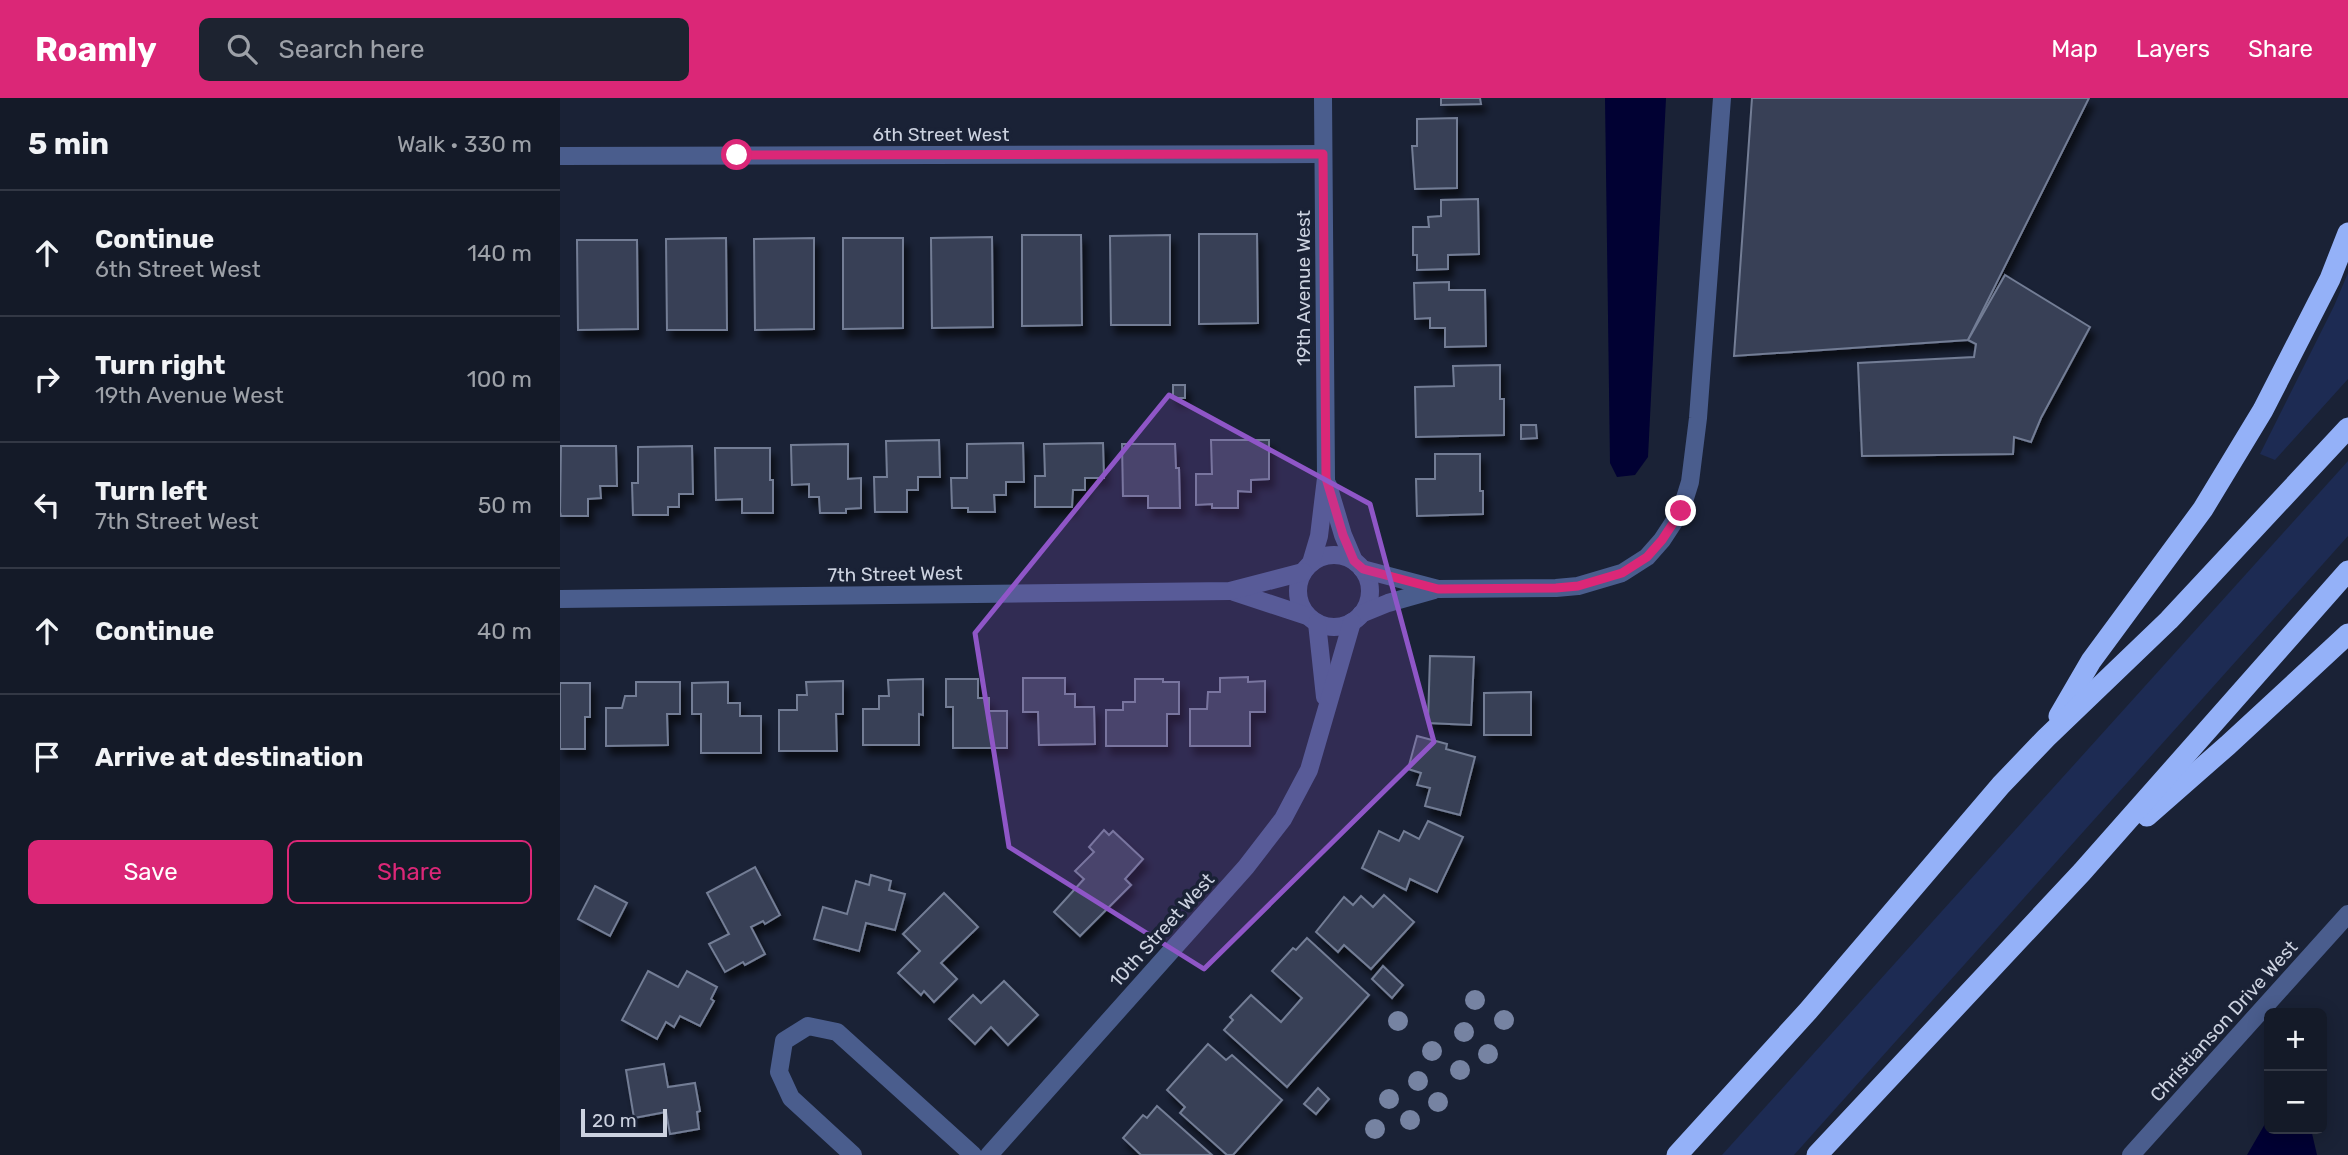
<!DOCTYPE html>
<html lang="en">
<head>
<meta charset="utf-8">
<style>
	body { margin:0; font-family:Rubik,sans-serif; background:#1d2330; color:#f1f3f6 }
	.controls { position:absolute; right:21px; bottom:21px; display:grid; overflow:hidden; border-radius:10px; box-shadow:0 4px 18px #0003 }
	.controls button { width:63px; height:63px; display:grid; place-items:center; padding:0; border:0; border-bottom:2px solid #333845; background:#141a28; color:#f1f3f6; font:35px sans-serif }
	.scale { position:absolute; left:21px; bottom:18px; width:86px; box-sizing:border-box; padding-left:7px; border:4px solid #ccd2e0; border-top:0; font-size:19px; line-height:24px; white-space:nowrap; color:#ccd2e0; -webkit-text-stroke:5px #1a2236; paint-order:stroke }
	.stop { position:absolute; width:21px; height:21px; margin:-16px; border:5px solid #db2777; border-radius:50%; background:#fff }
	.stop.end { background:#db2777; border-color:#fff; box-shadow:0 2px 7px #0008 }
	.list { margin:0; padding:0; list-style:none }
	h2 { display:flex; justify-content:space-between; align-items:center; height:91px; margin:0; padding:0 28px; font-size:30px }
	h2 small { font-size:23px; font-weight:400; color:#9da1a8 }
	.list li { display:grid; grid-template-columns:46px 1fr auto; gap:21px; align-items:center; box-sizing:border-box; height:126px; padding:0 28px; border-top:2px solid #333845 }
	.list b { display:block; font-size:26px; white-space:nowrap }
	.list p { margin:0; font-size:23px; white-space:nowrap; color:#9da1a8 }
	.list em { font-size:23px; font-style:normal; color:#9da1a8 }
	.actions { display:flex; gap:14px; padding:21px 28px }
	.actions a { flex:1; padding:16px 0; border:2px solid #db2777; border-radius:10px; text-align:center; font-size:24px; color:#db2777 }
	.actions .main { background:#db2777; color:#fff }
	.icon { flex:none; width:38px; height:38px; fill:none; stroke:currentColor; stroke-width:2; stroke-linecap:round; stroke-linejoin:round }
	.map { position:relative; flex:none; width:1788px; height:1057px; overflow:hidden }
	header { display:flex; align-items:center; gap:42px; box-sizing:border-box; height:98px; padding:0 35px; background:#db2777; color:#fff }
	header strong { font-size:33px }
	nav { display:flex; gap:38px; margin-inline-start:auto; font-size:24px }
	.search { width:490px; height:63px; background:#1d2330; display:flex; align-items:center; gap:18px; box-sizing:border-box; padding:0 24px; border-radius:10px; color:#9da1a8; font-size:26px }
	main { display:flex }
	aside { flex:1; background:#141a28 }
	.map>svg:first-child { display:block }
	.green { fill:#1d2b53 }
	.water { fill:#010133 }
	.building { fill:#374056; stroke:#737d95; stroke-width:2; filter:url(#shadow) }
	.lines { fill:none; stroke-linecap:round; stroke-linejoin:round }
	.minor { stroke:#4a5d8d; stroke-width:18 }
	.highway { stroke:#94b1f8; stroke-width:21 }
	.tree { fill:#7683a2 }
	.route { stroke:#db2777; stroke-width:9 }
	.marked { fill:#8f56c7; fill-opacity:0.2; stroke:#8f56c7; stroke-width:5; stroke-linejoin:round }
	.labels { text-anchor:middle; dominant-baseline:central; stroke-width:7; stroke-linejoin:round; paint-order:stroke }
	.street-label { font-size:19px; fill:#ccd2e0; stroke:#1a2236 }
</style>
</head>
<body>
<header>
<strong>Roamly</strong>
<div class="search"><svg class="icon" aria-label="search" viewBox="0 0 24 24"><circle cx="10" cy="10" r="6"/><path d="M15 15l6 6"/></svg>Search here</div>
<nav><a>Map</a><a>Layers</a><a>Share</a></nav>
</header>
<main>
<aside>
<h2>5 min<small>Walk · 330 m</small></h2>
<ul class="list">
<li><svg class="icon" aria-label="ahead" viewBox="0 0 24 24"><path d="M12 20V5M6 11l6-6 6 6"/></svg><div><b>Continue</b><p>6th Street West</p></div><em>140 m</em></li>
<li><svg class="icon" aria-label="right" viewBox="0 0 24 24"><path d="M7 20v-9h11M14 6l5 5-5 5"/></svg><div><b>Turn right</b><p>19th Avenue West</p></div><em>100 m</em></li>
<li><svg class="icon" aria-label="left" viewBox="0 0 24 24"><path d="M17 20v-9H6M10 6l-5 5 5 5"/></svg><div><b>Turn left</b><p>7th Street West</p></div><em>50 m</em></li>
<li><svg class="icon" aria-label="ahead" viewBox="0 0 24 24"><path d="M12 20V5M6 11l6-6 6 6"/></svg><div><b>Continue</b></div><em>40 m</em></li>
<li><svg class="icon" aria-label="arrive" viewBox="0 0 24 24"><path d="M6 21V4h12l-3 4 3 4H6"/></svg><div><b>Arrive at destination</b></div></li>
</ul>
<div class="actions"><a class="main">Save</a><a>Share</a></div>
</aside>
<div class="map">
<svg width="1788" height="1057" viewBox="0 0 1788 1057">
	<defs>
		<filter id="shadow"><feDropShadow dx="4.5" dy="8" stdDeviation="3.5" flood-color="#0009"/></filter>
	</defs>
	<rect width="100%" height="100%" fill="#1a2236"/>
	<g class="green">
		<path d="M1788,175V281L1715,362L1700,356L1774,208Z"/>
		<path d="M1788,363V438L1234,1057H1162Z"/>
	</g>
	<g class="water">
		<path d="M1045,0H1106L1088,359L1075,377L1057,379L1050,365Z"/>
		<path d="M1709,1019V1031H1751L1757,1057H1687Z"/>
	</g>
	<g class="building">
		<path d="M881,0H920L921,6L881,7Z"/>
		<path d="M1192,0H1529L1408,242L1174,258Z"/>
		<path d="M897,20V90L855,91L852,48H857V21Z"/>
		<path d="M918,101L919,156L888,157V171L857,172V157H853V129H869L868,119L881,118V102Z"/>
		<path d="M639,136H697L698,225L639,226Z"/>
		<path d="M462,137H521L522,227L462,228Z"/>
		<path d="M610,137V227H551L550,138Z"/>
		<path d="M432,139L433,229L372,230L371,140Z"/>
		<path d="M166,140L167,232H107L106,141Z"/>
		<path d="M254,140V231L195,232L194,141Z"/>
		<path d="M283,140H343V230L283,231Z"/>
		<path d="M17,142H77L78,231L18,232Z"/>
		<path d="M1445,177L1530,229L1481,320L1471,344L1454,339L1453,356L1302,358L1298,265L1414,259L1416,246L1408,242Z"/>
		<path d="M889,184V192H925L926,248L885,249V230H870V220L855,221L854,185Z"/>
		<path d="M940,267V301H944V337L856,339L855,289L894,288L893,268Z"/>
		<rect x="613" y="287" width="12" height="13"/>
		<path d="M961,327H976L977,340L961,341Z"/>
		<path d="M379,342L380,379H358V392H347V414H315L314,379H327L326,343Z"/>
		<path d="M651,342H709V381L691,382V394L678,393V410H652V406L636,407V376H652Z"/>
		<path d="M463,345L464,384H446V397H434L435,414H408V410H392L391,380H407V346Z"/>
		<path d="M543,345L544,380H525V392H513L512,409H475V378H485L484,346Z"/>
		<path d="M288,346V381L301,380V410L286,411V415H260L259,399H249V386L232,387L231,347Z"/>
		<path d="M562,346H615L616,370H619L620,410H588V398H563Z"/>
		<path d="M1,348H56L57,388H40L41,400L28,401V418H1L0,414Z"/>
		<path d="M132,348L133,396H119V409H108V417H73L72,385H78V349Z"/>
		<path d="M155,350H210V382H213V415H182V401L156,402Z"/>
		<path d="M875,356H920V393H923V416L857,418L856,381H875Z"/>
		<path d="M870,558L914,559L911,627L868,625Z"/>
		<path d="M688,579V584L705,583V614H690V648H630V611H647L648,594H660V580Z"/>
		<path d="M463,580H505V596H515V609H534L535,646L479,647L478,614H463Z"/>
		<path d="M363,581V617L359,616V647H303V611H319V598H329L328,582Z"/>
		<path d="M386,581H418V600H429V613H447V650H393V609H386Z"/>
		<path d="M575,581H603V584H619V616H607V648H546V612H563V604H575Z"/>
		<path d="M283,583V616H276L277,653H219V612H237V597H247L246,584Z"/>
		<path d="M76,584H120V616H107L108,647L46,648V610H62L65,598H76Z"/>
		<path d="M168,584V605H180V618H201V655H141V616H132V585Z"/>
		<path d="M0,585H30V619H25V651H0Z"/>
		<path d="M971,594V637H924V595Z"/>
		<path d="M857,638L887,646L886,651L915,659L900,717L865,708L870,690L857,687L861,675L848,671Z"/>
		<path d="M868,723L903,739L877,794L850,781L846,792L802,770L819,733L839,743L844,733L859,741Z"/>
		<path d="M544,732L549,737L553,733L583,761L565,781L571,787L520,838L494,814L524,781L515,773L534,754L529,749Z"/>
		<path d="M195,769L220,817L205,826L203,823L191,829L205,856L185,867L183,864L165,874L149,846L169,836L147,795Z"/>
		<path d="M311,777L331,783L329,792L345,796L335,832L306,825L299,853L254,841L263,809L287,816L296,783L309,787Z"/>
		<path d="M35,788L67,805L50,838L18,821Z"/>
		<path d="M384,795L418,829L381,865L397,881L374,904L364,893L361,897L338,875L360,853L343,836Z"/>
		<path d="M824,797L854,824L811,871L784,847L778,854L756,834L784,799L793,807L801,798L813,809Z"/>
		<path d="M747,840L809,897L727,989L664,932L673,922L670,919L691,897L721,924L742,900L712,873L733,850L736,852Z"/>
		<path d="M823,868L843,887L832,900L812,881Z"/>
		<path d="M88,873L118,889L127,873L157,889L151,901L154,903L140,928L120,918L114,929L106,924L97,941L62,922Z"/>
		<path d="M444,883L478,917L448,947L431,929L415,946L389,921L413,897L421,905Z"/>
		<path d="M648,946L666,962L672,957L722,1002L673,1057H667L620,1015L625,1009L607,992Z"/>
		<path d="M104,966L108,989L135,985L140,1013L137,1014L139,1031L110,1036L106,1014L74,1020L66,972Z"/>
		<path d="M758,990L769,1001L756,1016L744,1006Z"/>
		<path d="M597,1008L652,1057H581L563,1040L583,1017L587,1020Z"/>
	</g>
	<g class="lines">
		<g class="minor">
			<path d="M0,58L763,56"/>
			<path d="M768,387L783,437L794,463"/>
			<circle cx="774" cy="493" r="36"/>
			<path d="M751,465L759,438L766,380L763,0"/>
			<path d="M802,471L878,491L996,490L1018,488L1062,475L1087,459L1102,442L1121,413L1130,384L1138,320L1162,0"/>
			<path d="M674,494L747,518"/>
			<path d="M0,501L670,493L743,474"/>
			<path d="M801,516L828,505L874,492"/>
			<path d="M757,525L765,599"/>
			<path d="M293,1057L231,1000L219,974L224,943L248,928L277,934L413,1057"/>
			<path d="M429,1057L686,769L723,721L749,672L792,524"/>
			<path d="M1571,1057L1788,816"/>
		</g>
		<g class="highway">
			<path d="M1499,618L1531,563L1643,411L1703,312L1770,181L1788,135"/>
			<path d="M1587,718L1668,647L1788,536"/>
			<path d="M1117,1057L1248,913L1441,687L1486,640L1609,522L1788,330"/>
			<path d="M1257,1057L1522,774L1788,473"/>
		</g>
	</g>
	<g class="tree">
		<circle cx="915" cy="902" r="10"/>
		<circle cx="944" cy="922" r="10"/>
		<circle cx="838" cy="923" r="10"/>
		<circle cx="904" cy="934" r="10"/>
		<circle cx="872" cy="953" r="10"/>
		<circle cx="928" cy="956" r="10"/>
		<circle cx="900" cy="972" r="10"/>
		<circle cx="858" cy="983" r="10"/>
		<circle cx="829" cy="1001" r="10"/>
		<circle cx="878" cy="1004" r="10"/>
		<circle cx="850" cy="1022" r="10"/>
		<circle cx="815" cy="1031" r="10"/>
	</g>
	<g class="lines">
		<path class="route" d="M177,57L763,56L766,380L783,437L794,463L803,471L878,491L996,490L1018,488L1062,475L1087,459L1102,442L1121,413"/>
	</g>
	<path class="marked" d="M609,297L810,406L874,644L644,871L449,749L415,535Z"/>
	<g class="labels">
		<g class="street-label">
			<text x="381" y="36">6th Street West</text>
			<text transform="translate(743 190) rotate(-90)">19th Avenue West</text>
			<text transform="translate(335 476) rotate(-1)">7th Street West</text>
			<text transform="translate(602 832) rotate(-48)">10th Street West</text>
			<text transform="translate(1664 923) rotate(-48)">Christianson Drive West</text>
		</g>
	</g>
</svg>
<div class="controls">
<button>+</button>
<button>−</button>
</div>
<div class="scale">20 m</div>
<div class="stop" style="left:177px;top:57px"></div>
<div class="stop end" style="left:1121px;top:413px"></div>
</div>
</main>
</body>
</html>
